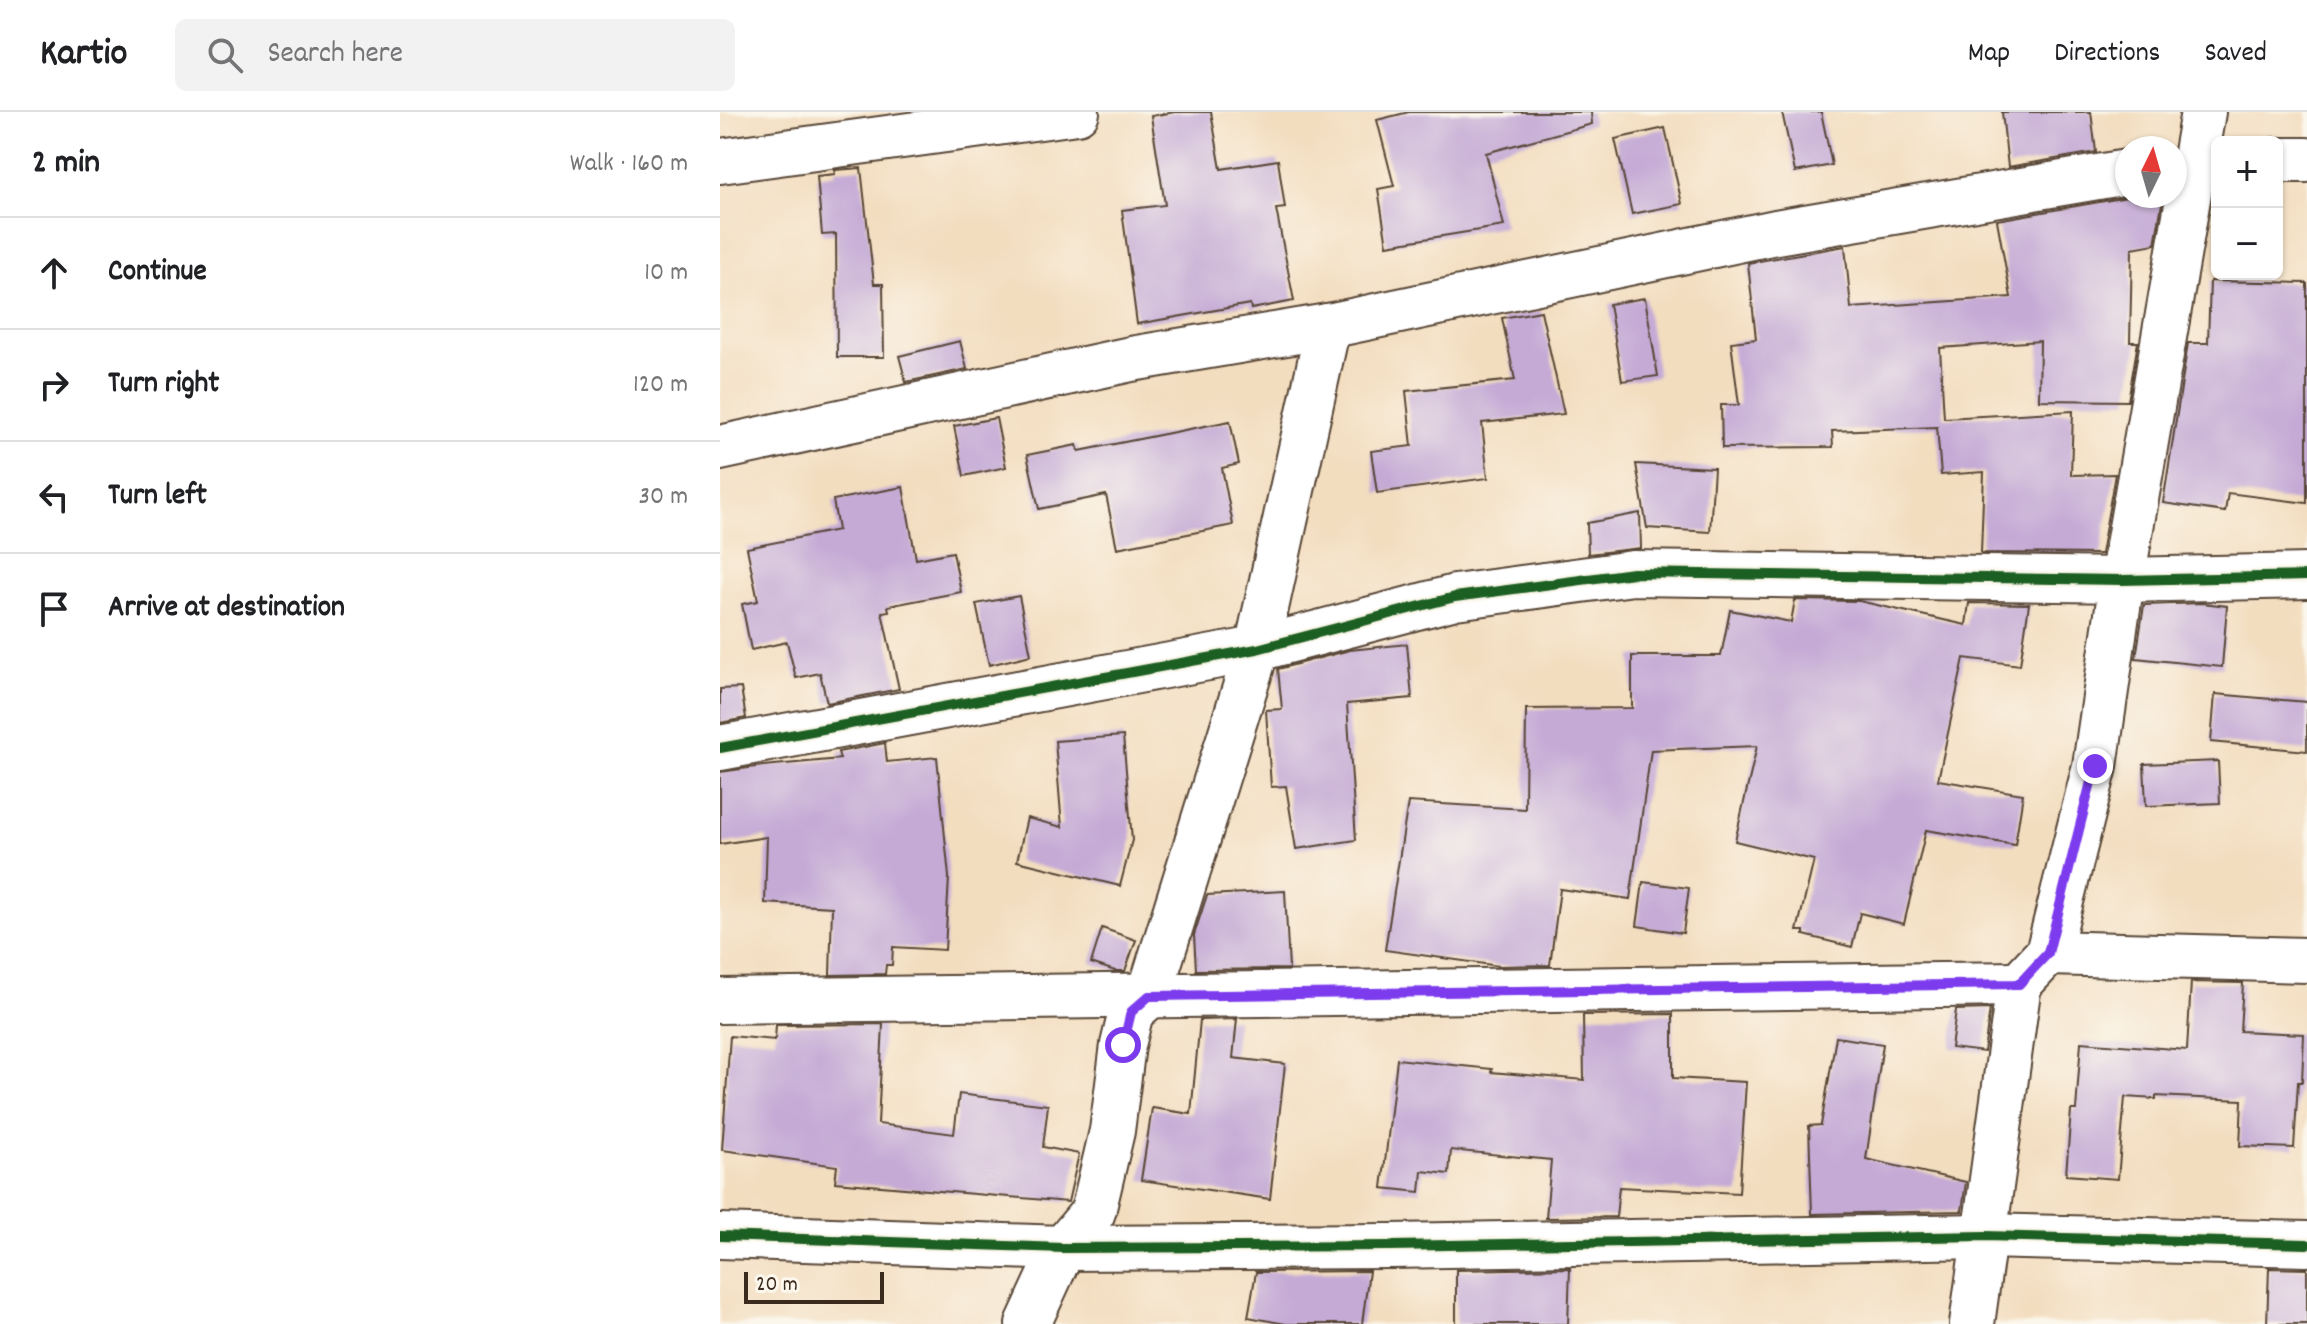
<!DOCTYPE html>
<html lang="en">
<head>
<meta charset="utf-8">
<style>
	body { margin:0; font-family:Dekko,sans-serif; background:#f2f2f2; color:#202124 }
	.controls { position:absolute; right:24px; top:24px; display:grid; overflow:hidden; border-radius:12px; box-shadow:0 2px 6px #0004 }
	.controls button { width:72px; height:72px; display:grid; place-items:center; padding:0; border:0; border-bottom:2px solid #e0e0e0; background:#fff; color:#202124; font:40px sans-serif }
	.compass { position:absolute; left:1395px; top:24px; width:72px; height:72px; border-radius:50%; background:#fff; box-shadow:0 2px 6px #0004; rotate:5deg }
	.scale { position:absolute; left:24px; bottom:20px; width:140px; box-sizing:border-box; padding-left:8px; border:4px solid #3b2a1e; border-top:0; font-size:22px; line-height:28px; white-space:nowrap; color:#3b2a1e; -webkit-text-stroke:6px #fbf7ec; paint-order:stroke }
	.stop { position:absolute; width:24px; height:24px; margin:-18px; border:6px solid #7c3aed; border-radius:50%; background:#fff }
	.stop.end { background:#7c3aed; border-color:#fff; box-shadow:0 2px 8px #0008 }
	.list { margin:0; padding:0; list-style:none }
	h2 { display:flex; justify-content:space-between; align-items:center; height:104px; margin:0; padding:0 32px; font-size:34px }
	h2 small { font-size:26px; font-weight:400; color:#757577 }
	.list li { display:grid; grid-template-columns:52px 1fr auto; gap:24px; align-items:center; box-sizing:border-box; height:112px; padding:0 32px; border-top:2px solid #e0e0e0 }
	.list b { display:block; font-size:30px; white-space:nowrap }
	.list em { font-size:26px; font-style:normal; color:#757577 }
	.icon { flex:none; width:44px; height:44px; fill:none; stroke:currentColor; stroke-width:2; stroke-linecap:round; stroke-linejoin:round }
	.map { position:relative; flex:none; width:1587px; height:1212px; overflow:hidden }
	header { display:flex; align-items:center; gap:48px; box-sizing:border-box; height:112px; padding:0 40px; background:#fff; border-bottom:2px solid #e0e0e0 }
	header strong { font-size:38px }
	nav { display:flex; gap:44px; margin-inline-start:auto; font-size:28px }
	.search { width:560px; height:72px; background:#f2f2f2; display:flex; align-items:center; gap:20px; box-sizing:border-box; padding:0 28px; border-radius:12px; color:#757577; font-size:30px }
	main { display:flex }
	aside { flex:1; background:#fff }
	.map>svg:first-child { display:block }
	.building { fill:#c4aad5 }
	.lines { fill:none; stroke-linecap:round; stroke-linejoin:round }
	.minor-casing { stroke:#574536; stroke-width:48 }
	.minor { stroke:#fff; stroke-width:44 }
	.cycleway-casing { stroke:#fbf7ec; stroke-width:15 }
	.cycleway { stroke:#1b5e20; stroke-width:10 }
	.route { stroke:#7c3aed; stroke-width:10 }
</style>
</head>
<body>
<header>
<strong>Kartio</strong>
<div class="search"><svg class="icon" aria-label="search" viewBox="0 0 24 24"><circle cx="10" cy="10" r="6"/><path d="M15 15l6 6"/></svg>Search here</div>
<nav><a>Map</a><a>Directions</a><a>Saved</a></nav>
</header>
<main>
<aside>
<h2>2 min<small>Walk · 160 m</small></h2>
<ul class="list">
<li><svg class="icon" aria-label="ahead" viewBox="0 0 24 24"><path d="M12 20V5M6 11l6-6 6 6"/></svg><div><b>Continue</b></div><em>10 m</em></li>
<li><svg class="icon" aria-label="right" viewBox="0 0 24 24"><path d="M7 20v-9h11M14 6l5 5-5 5"/></svg><div><b>Turn right</b></div><em>120 m</em></li>
<li><svg class="icon" aria-label="left" viewBox="0 0 24 24"><path d="M17 20v-9H6M10 6l-5 5 5 5"/></svg><div><b>Turn left</b></div><em>30 m</em></li>
<li><svg class="icon" aria-label="arrive" viewBox="0 0 24 24"><path d="M6 21V4h12l-3 4 3 4H6"/></svg><div><b>Arrive at destination</b></div></li>
</ul>
</aside>
<div class="map">
<svg width="1587" height="1212" viewBox="0 0 1587 1212">
	<rect width="100%" height="100%" fill="#fbf7ec"/>
	<filter id="ink" filterUnits="userSpaceOnUse"><feTurbulence type="fractalNoise" baseFrequency=".0125" numOctaves="2"/><feDisplacementMap in="SourceGraphic" scale="16" xChannelSelector="R" yChannelSelector="G"/><feConvolveMatrix kernelMatrix="1 2 1 2 8 2 1 2 1" color-interpolation-filters="sRGB"/></filter>
	<filter id="wash" filterUnits="userSpaceOnUse"><feTurbulence type="fractalNoise" baseFrequency=".006" numOctaves="4" result="noise"/><feDisplacementMap in="SourceGraphic" scale="32" xChannelSelector="R" yChannelSelector="G"/><feGaussianBlur stdDeviation="1.8" result="paint"/><feColorMatrix in="noise" values="0 0 0 0 0 0 0 0 0 0 0 0 0 0 0 0 0 1.4 0 .05"/><feComposite in="paint" operator="in"/></filter>
	<g filter="url(#wash)">
		<rect width="100%" height="100%" fill="#f3ddbf"/>
		<g id="blocks">
			<g class="building">
				<path d="M455,0H491L501,57L558,48L565,96L556,97L574,189L531,197L530,192L417,212L402,98L445,93L431,4Z"/>
				<path d="M689,0H871L872,12L766,41L784,114L667,133L658,77L674,74L657,8Z"/>
				<path d="M1062,0H1101L1112,53L1075,60Z"/>
				<path d="M1282,0H1371L1376,40L1288,55Z"/>
				<path d="M945,16L962,92L912,102L895,27Z"/>
				<path d="M141,56L154,172H163L164,245H117L116,122L102,123L97,64L115,62V58Z"/>
				<path d="M1413,84L1443,86L1435,132L1412,136L1410,230H1418L1408,289L1319,288L1320,229L1220,236L1224,306L1353,299L1351,363L1395,362L1381,442L1261,441L1264,360L1221,363L1217,315L1112,319L1113,335L1002,336L1001,293H1019L1011,230L1036,227L1028,151L1125,134L1131,196L1291,185L1277,108Z"/>
				<path d="M1490,169L1587,171V391L1508,381L1505,400L1443,391L1468,231H1488Z"/>
				<path d="M925,186L938,264L902,269L889,192Z"/>
				<path d="M821,199L844,302L762,311L768,366L657,381L651,339L692,334L686,279L795,268L782,206Z"/>
				<path d="M240,229L247,257L186,270L179,244Z"/>
				<path d="M276,306L286,355L244,364L234,314Z"/>
				<path d="M510,309L519,352L502,356L513,413L397,436L386,383L319,397L307,343L357,333L359,339Z"/>
				<path d="M916,352L994,356L990,420L927,416Z"/>
				<path d="M183,375L196,447L233,440L241,480L168,494L169,499L162,500L179,577L107,591L100,561L76,566L67,530L31,538L22,492L38,489L27,436L118,418L113,388Z"/>
				<path d="M920,401L921,436L868,442L867,411Z"/>
				<path d="M299,484L311,543L269,553L256,492Z"/>
				<path d="M1075,488L1139,489L1246,513L1249,491L1309,492L1300,553L1244,546L1218,668L1303,682L1295,733L1206,718L1184,812L1140,801L1132,835L1084,823V819H1077L1094,748L1015,729L1037,634L931,638L910,787L840,777L830,853L779,854L665,838L688,690L805,697L806,597L912,596V544H1001L1010,498L1071,510Z"/>
				<path d="M1482,491L1507,494L1502,555L1416,546L1424,493Z"/>
				<path d="M687,532L692,586L627,592L636,728L576,737L566,674L551,675L546,598L562,597L558,557L630,538Z"/>
				<path d="M21,576L26,606L0,611V577Z"/>
				<path d="M1495,582L1587,590V639L1491,630Z"/>
				<path d="M403,624L412,728L400,774L297,749L307,706L342,715L335,629Z"/>
				<path d="M165,631L167,650L217,645L229,765L225,838L173,835L172,853H166L165,862L110,863L112,795L45,791L47,725L0,732V660L43,654L120,647L118,640Z"/>
				<path d="M1498,649L1500,691L1426,694L1424,652Z"/>
				<path d="M923,770L969,776L963,821L917,814Z"/>
				<path d="M565,779L569,857L476,858L474,823L487,783Z"/>
				<path d="M382,816L416,828L405,859H395L371,851Z"/>
				<path d="M1471,870L1523,871L1520,919L1584,922L1582,970H1578L1574,1036L1520,1034L1522,988L1436,984V987L1405,985L1398,1067L1346,1063L1351,998H1356L1361,930L1467,938Z"/>
				<path d="M1270,897L1264,940L1231,936L1236,898Z"/>
				<path d="M953,902V966L1026,970L1019,1081L899,1075L896,1105L826,1106L831,1048L731,1038L729,1062L702,1059L700,1080L662,1076L677,947L772,957L771,960L864,968L863,903Z"/>
				<path d="M517,907L513,946L565,952L550,1087L421,1068L432,996L471,1002L480,908Z"/>
				<path d="M163,912L158,1012L234,1022L239,982L328,993L323,1035L359,1042L348,1090L115,1070L117,1054L2,1038L10,924L55,928L56,913Z"/>
				<path d="M1116,925L1163,932L1146,1047L1246,1070L1242,1099L1092,1102L1089,1014L1101,1013Z"/>
				<path d="M850,1156L848,1212H736V1158Z"/>
				<path d="M1549,1156L1587,1157V1212H1547Z"/>
				<path d="M649,1159L642,1212H566L528,1205L536,1160Z"/>
			</g>
		</g>
	</g>
	<g filter="url(#ink)">
		<use href="#blocks" fill-opacity="0" stroke="#574536" stroke-width="2"/>
		<g class="lines">
			<defs>
				<g id="minor">
					<path d="M1557,48H1587"/>
					<path d="M0,49L357,0"/>
					<path d="M0,336L411,247L608,214L1056,120L1407,60"/>
					<path d="M0,636L537,537L735,485L913,461L1402,468L1587,464"/>
					<path d="M1328,841L1587,848"/>
					<path d="M0,889L1299,872"/>
					<path d="M0,1124L343,1136L671,1134L1265,1124L1587,1132"/>
					<path d="M308,1212L343,1136L373,1100L392,1019L403,933L411,900L429,884L537,537L608,214"/>
					<path d="M1252,1212L1299,872L1328,841L1375,654L1402,468L1483,0"/>
				</g>
			</defs>
			<use href="#minor" class="minor-casing"/>
			<use href="#minor" class="minor"/>
			<defs>
				<g id="cycleway">
					<path d="M0,636L537,537L735,485L913,461L1402,468L1587,464"/>
					<path d="M0,1124L343,1136L671,1134L1265,1124L1587,1132"/>
				</g>
			</defs>
			<use href="#cycleway" class="cycleway-casing"/>
			<use href="#cycleway" class="cycleway"/>
		</g>
	</g>
	<g class="lines" filter="url(#ink)">
		<path class="route" d="M403,933L411,900L429,884L1299,872L1328,841L1375,654"/>
	</g>
</svg>
<div class="controls">
<button>+</button>
<button>−</button>
</div>
<svg class="compass" viewBox="-18 -18 36 36"><path d="M0-13l5 13h-10z" fill="#e53935"/><path d="M0 13l5-13h-10z" fill="#757577"/></svg>
<div class="scale">20 m</div>
<div class="stop" style="left:403px;top:933px"></div>
<div class="stop end" style="left:1375px;top:654px"></div>
</div>
</main>
</body>
</html>
